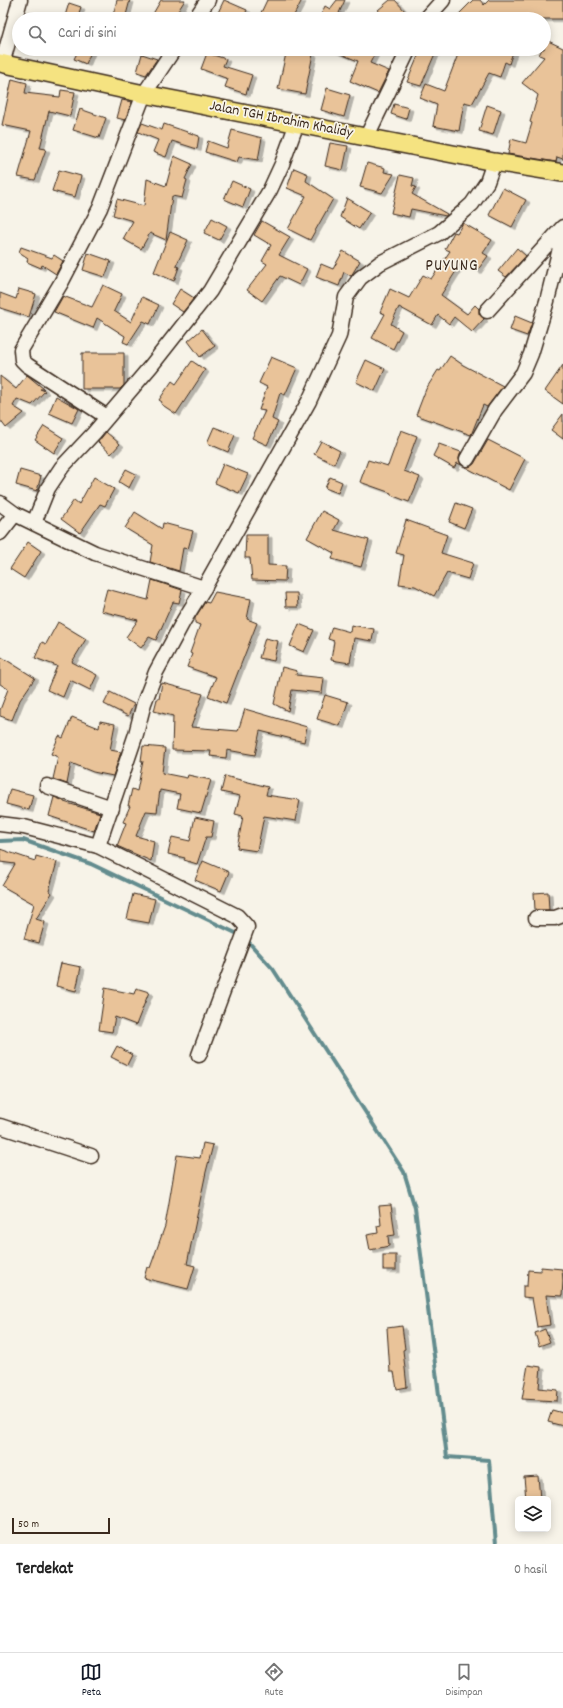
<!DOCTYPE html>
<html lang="id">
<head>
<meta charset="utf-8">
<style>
	body { margin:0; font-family:Dekko,sans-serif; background:#f2f2f2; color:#222 }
	.controls { position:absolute; right:12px; bottom:12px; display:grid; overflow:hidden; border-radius:6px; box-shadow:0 2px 10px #0003 }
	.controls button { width:36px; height:36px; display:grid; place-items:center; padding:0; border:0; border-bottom:1px solid #e0e0e0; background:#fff; color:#222; font:20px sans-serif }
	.scale { position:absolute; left:12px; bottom:10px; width:98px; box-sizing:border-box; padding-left:4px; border:2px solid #3b2a1e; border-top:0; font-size:11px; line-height:14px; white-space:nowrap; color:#3b2a1e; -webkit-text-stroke:3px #f7f3e8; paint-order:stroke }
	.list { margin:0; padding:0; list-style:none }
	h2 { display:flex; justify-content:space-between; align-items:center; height:52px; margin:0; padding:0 16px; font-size:17px }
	h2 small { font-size:13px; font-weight:400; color:#767676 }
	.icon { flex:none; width:22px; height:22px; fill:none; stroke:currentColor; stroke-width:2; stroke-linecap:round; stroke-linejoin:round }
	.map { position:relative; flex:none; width:563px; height:1544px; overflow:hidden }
	.search { position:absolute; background:#fff; box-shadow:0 2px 10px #0003; left:12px; right:12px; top:12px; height:44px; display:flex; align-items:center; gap:10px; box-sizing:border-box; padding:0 14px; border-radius:22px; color:#767676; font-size:15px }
	.sheet { height:108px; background:#fff }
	nav { display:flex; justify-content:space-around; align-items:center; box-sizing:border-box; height:56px; border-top:1px solid #e0e0e0; background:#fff; font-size:11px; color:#767676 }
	nav a { display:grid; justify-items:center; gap:2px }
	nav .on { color:#111827 }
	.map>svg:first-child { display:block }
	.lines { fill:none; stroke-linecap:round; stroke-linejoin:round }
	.stream { stroke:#638c8e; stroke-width:4 }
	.building { fill:#e9c399; stroke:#3b2a1e; filter:url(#shadow) }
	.minor-casing { stroke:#3b2a1e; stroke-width:17 }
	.major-casing { stroke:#3b2a1e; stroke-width:20 }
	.minor { stroke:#f7f3e8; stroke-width:14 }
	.major { stroke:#f5e381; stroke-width:17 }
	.labels { text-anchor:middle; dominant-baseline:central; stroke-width:3.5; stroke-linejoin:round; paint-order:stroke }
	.street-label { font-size:15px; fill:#3b2a1e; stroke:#f7f3e8 }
	.quarter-label { font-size:17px; letter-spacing:1px; fill:#3b2a1e; stroke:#f7f3e8 }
</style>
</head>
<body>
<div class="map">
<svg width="563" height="1544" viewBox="0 0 563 1544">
	<defs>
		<filter id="shadow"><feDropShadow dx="4" dy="2.5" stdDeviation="0" flood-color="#0004"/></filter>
	</defs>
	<rect width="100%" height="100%" fill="#f7f3e8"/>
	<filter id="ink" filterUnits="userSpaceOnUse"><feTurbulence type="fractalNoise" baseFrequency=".025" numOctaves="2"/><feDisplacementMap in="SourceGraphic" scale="8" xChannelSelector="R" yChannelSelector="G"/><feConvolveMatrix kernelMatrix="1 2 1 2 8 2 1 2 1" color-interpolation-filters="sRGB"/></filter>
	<g filter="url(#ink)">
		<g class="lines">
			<path class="stream" d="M0,841L23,840L91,864L244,937L273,969L404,1172L415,1208L447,1457L489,1460L496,1544"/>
		</g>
		<g class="building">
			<path d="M117,0H130L125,19H112Z"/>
			<path d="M161,0H185L173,19H150Z"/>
			<path d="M224,0L247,10L243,19H215Z"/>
			<path d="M267,0H302L292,19H258Z"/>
			<path d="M337,0H345L339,13L353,19H319L325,6L330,9Z"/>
			<path d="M390,0H395L405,11L396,19H386L378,10Z"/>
			<path d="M473,0H480L484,5L489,0H563V19H454Z"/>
			<path d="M69,3L81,7L77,19H64Z"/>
			<path d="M546,40L563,48V159L557,157L556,162L508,154L511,139L526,143L532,123L530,122L538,95L522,83L544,57L539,55L542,49H544Z"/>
			<path d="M79,49H92L86,64L74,59Z"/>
			<path d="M287,49L313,54L305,94L278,89Z"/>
			<path d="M328,49H377L370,63L389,71L378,93L350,81L358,61Z"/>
			<path d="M421,49H437L421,86L407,82Z"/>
			<path d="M460,49H514L509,64L505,62L500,77L489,73L472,104L464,102L459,131L433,126L437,105L420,98L426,84L444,91Z"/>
			<path d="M207,53L226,59L223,66L252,75L246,94L225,87L228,79L201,69Z"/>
			<path d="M142,54L157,59L146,75L137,72Z"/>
			<path d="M12,79L27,83L25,93L60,97L61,90L75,92L70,116L49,111L40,148L46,149L35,180L18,177L31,131L2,125Z"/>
			<path d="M327,88L350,95L344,117L321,110Z"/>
			<path d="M122,100L132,102L125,120L117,118Z"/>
			<path d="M394,104L409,108L406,119L391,114Z"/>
			<path d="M487,105L501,110L493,135L479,131Z"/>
			<path d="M80,109L106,118L99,138L73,130Z"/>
			<path d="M142,123L162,130L164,124L199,136L197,149L172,141L166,157L153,152L158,140L138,132Z"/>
			<path d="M232,130L262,138L258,160L239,157L237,162L205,152L208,141L227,148Z"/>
			<path d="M330,143L348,146L343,170L325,166Z"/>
			<path d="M174,156L192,164L185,179L187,180L182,198L172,196L166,240L150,233L141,249L123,239L133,221L113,215L117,199L144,206L147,179L166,186Z"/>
			<path d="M367,163L385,168L384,172L394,174L382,193L360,187Z"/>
			<path d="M294,168L308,174L306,181L333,199L310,240L288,229L306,196L287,188Z"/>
			<path d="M59,170L81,176L75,197L52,191Z"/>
			<path d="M400,175L414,178L412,186L416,187L412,194L447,214L446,216L411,209L409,217L391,213Z"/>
			<path d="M232,181L250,189L243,207L224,199Z"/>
			<path d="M503,188L526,200L512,227L489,215Z"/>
			<path d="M347,198L370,212L359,229L340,217Z"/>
			<path d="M212,218L227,226L219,240L204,233Z"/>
			<path d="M262,221L290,237L279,255L307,269L299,285L280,276L262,301L247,290L267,264L262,261L271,245L254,235Z"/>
			<path d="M463,223L492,240L483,253L488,256L477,271L463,260L441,295L467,314L475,305L479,309V314L484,319L472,332L454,317L449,324L438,315L432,325L399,307L391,324L402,331L393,349L372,338L385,314L380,312L390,289L409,298L423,275L431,279L450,251L445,249L454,232L457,233Z"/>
			<path d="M170,232L188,240L176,266L179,267L174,281L154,272Z"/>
			<path d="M21,247L52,258L54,255L63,261L56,274L42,265L41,268L27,262L28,258L19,252Z"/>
			<path d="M517,248L526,256L506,277L498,271Z"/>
			<path d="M343,251L360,261L351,276L344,272L339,286L316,277L321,264L333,269Z"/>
			<path d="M88,253L111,261L105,277L83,270Z"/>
			<path d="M103,285L122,294L114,311L131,322L142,297L159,305L150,324L143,321L128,344L123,342L125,336L97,318L93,328L54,312L63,296L92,307Z"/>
			<path d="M19,289L36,294L29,317L0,308V293L16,299Z"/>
			<path d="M180,289L194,298L183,312L171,304Z"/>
			<path d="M515,316L532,323L527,336L510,330Z"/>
			<path d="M202,329L215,346L200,357L188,341Z"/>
			<path d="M82,353H124V385L120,389H82Z"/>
			<path d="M450,356L463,365L503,386L487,407L483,405L471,435L416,415L426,389L438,370L440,371Z"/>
			<path d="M271,357L297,368L285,395L280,393L272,419L278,422L267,445L252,438L265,411L259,410L267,387L259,383Z"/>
			<path d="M366,360L385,369L375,391L356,382Z"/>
			<path d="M192,361L205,370L176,414L161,404L162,402L159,400L172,381L176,384Z"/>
			<path d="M563,365V404L545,391Z"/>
			<path d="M27,375L44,389H40L45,391L32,405L17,399L13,406L24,413L6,428L0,420V376L16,389Z"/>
			<path d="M56,396L79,409L72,423L49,413Z"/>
			<path d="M563,414V439L551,430Z"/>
			<path d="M44,426L63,438L54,453L35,440Z"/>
			<path d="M214,427L235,435L228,452L207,443Z"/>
			<path d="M401,430L417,436L404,471L420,477L409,502L391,495V493L360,482L368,460L388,466Z"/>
			<path d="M106,432L120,444L111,454L98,442Z"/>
			<path d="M488,440L525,459L509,490L465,467L471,466L474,464Z"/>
			<path d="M321,441L340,451L334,464L314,454Z"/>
			<path d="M439,444L461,452L459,459L462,465L457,463L454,468L433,456Z"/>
			<path d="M223,464L248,474L239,493L215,483Z"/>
			<path d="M126,469L136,474L129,488L119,482Z"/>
			<path d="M20,470L41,476L37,491L16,485Z"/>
			<path d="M94,477L114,489L105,506L100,504L80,533L61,519L74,500L79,504Z"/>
			<path d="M330,477L342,482L338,493L325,488Z"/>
			<path d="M456,503L472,509L464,528L449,522Z"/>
			<path d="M322,511L339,520L334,530L369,540L361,567L332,559L334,553L307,538Z"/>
			<path d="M135,512L162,529L163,523L193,531L188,549L183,548L179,571L150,562L153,545L125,528Z"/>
			<path d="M406,520L447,535L441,553L473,563L468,579L447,573L434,596L415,586L399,584L404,555L396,553Z"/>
			<path d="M246,535H268V565L286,566L285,581L252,580L250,558H245Z"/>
			<path d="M28,542L41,551L24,578L10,569Z"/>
			<path d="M152,580L182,590L179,603L173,602L156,640L149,637L141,648L126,637L138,620L101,611L107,589L148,600Z"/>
			<path d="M215,592L251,599L247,619L257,623L226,703L208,696L216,677L187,667L192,654L190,653L200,625L195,623V618L205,602L209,603Z"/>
			<path d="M285,593H297L298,607H286Z"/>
			<path d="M58,622L86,639L72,662L97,675L90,690L70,680L63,697L47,690L57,666L35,658L42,642L46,644Z"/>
			<path d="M299,624L314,630L304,652L290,646Z"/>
			<path d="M351,625L374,629L372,641L354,638L350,663L331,660L334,641L328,639L332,627L350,632Z"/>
			<path d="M265,638L278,641L274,661L259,658Z"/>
			<path d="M0,656L35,678L20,700L12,720L0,716V710L8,689L0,684Z"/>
			<path d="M282,667L297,671L296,675L324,678L322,693L292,690L288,711L274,704Z"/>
			<path d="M162,683L203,694L191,727L238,731L245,709L307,727L304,742L260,731L255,755L227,750L226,758L210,756L211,751L172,750L173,716L154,711L157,699H159Z"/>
			<path d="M110,692L134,704L128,716L104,704Z"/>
			<path d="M325,695L348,702L340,726L317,719Z"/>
			<path d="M72,717L99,728L100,721L115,724L110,750L121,752L113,776L93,772L71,763L67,784L53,779L58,757L51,754L59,736L63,738Z"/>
			<path d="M143,746L165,748L162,773L187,778L188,775L211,780L201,813L177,808L180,794L160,790L157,812L146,811L136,836L154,841L151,861L117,846L126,823L123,822L130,806H128L132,789L137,791L143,761H141Z"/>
			<path d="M225,776L268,787L266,795L300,800L296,821L264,816L257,851L237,848L243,816L235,814L240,796L221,792Z"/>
			<path d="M10,789L33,795L29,810L6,804Z"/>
			<path d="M54,797L64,801V802L100,813L94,831L49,816Z"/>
			<path d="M195,817L214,821L211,837H206L197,864L184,860L185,858L168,854L172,837L190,841Z"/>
			<path d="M0,849L35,861L36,856L57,862L49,891L52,893L36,919L45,922L39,943L24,939L34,904L2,886L15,864L0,862Z"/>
			<path d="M203,861L229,872L221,891L195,880Z"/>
			<path d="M548,892L549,910H535L534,893Z"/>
			<path d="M133,894L155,899L149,923L127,919Z"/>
			<path d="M61,963L81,967L76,991L56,986Z"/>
			<path d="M105,988L134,994L136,988L149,992L136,1025L115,1017L112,1032L99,1030Z"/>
			<path d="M117,1046L132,1055L127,1065L111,1057Z"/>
			<path d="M203,1143L213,1145L206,1172L187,1264L195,1266L188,1289L144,1278L147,1267L150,1268L165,1226L177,1155L200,1158Z"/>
			<path d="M391,1205L395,1235L388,1236L389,1246L370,1250L367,1235L378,1233L377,1226L381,1225L379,1206Z"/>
			<rect x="383" y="1255" width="13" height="15"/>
			<path d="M541,1267L562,1269L563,1281L562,1296L546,1295L550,1325L537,1327L532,1298L523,1297V1286H527L528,1270L541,1271Z"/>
			<path d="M402,1326L405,1349L403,1350L407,1387L397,1389L394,1372H390L387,1328Z"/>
			<path d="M545,1329L550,1342L539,1346L535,1333Z"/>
			<path d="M528,1365L541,1367L539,1388L558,1390L557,1401L522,1399Z"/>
			<path d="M552,1410L563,1413V1426L548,1422Z"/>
			<path d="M538,1476L540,1499H526L524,1477Z"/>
		</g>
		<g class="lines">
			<defs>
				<g id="minor">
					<path d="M195,19L208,0"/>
					<path d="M426,19L443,0"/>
					<path d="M2,64L20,0"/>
					<path d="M367,136L409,49"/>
					<path d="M487,311L563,227"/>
					<path d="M107,417L27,365L22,360L21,350L61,283L100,208L144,94L174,49"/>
					<path d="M467,459L495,410L523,373L531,354L547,301L563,236"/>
					<path d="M0,503L15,514L95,553L204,588"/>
					<path d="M34,523L48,488L62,467L94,433L151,366L210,291L270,190L282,164L297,123"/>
					<path d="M0,533L15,514"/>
					<path d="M47,786L112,808"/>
					<path d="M0,824L24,827L98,846L237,916L247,927L199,1055"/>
					<path d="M98,846L136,734L144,703L156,672L184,620L204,588L309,401L339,336L346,297L360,278L380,263L439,233L462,213L472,204L487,182L494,162"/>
					<path d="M536,918H555L563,915"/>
					<path d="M0,1126L91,1156"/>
				</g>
				<path id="major" d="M0,63L144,94L494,162L563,173"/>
			</defs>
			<use href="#minor" class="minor-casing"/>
			<use href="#major" class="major-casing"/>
			<use href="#minor" class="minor"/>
			<use href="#major" class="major"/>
		</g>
	</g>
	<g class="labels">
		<g class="street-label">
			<text transform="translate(281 120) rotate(11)">Jalan TGH Ibrahim Khalidy</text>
		</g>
		<g class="quarter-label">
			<text x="452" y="267">PUYUNG</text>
		</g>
	</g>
</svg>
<div class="controls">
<button><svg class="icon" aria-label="layers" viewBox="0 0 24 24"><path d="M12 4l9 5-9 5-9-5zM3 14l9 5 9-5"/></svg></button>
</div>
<div class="scale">50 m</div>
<div class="search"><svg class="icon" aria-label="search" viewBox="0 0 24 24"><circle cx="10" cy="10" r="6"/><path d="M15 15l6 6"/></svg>Cari di sini</div>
</div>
<section class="sheet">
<h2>Terdekat<small>0 hasil</small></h2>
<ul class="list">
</ul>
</section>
<nav>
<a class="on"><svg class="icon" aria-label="map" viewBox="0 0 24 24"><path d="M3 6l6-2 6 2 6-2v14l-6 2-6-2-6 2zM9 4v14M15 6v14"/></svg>Peta</a>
<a><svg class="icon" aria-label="directions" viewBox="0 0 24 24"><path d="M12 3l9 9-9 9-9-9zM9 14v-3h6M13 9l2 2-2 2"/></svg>Rute</a>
<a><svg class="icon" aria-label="saved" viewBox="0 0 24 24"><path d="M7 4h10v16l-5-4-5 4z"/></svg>Disimpan</a>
</nav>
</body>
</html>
